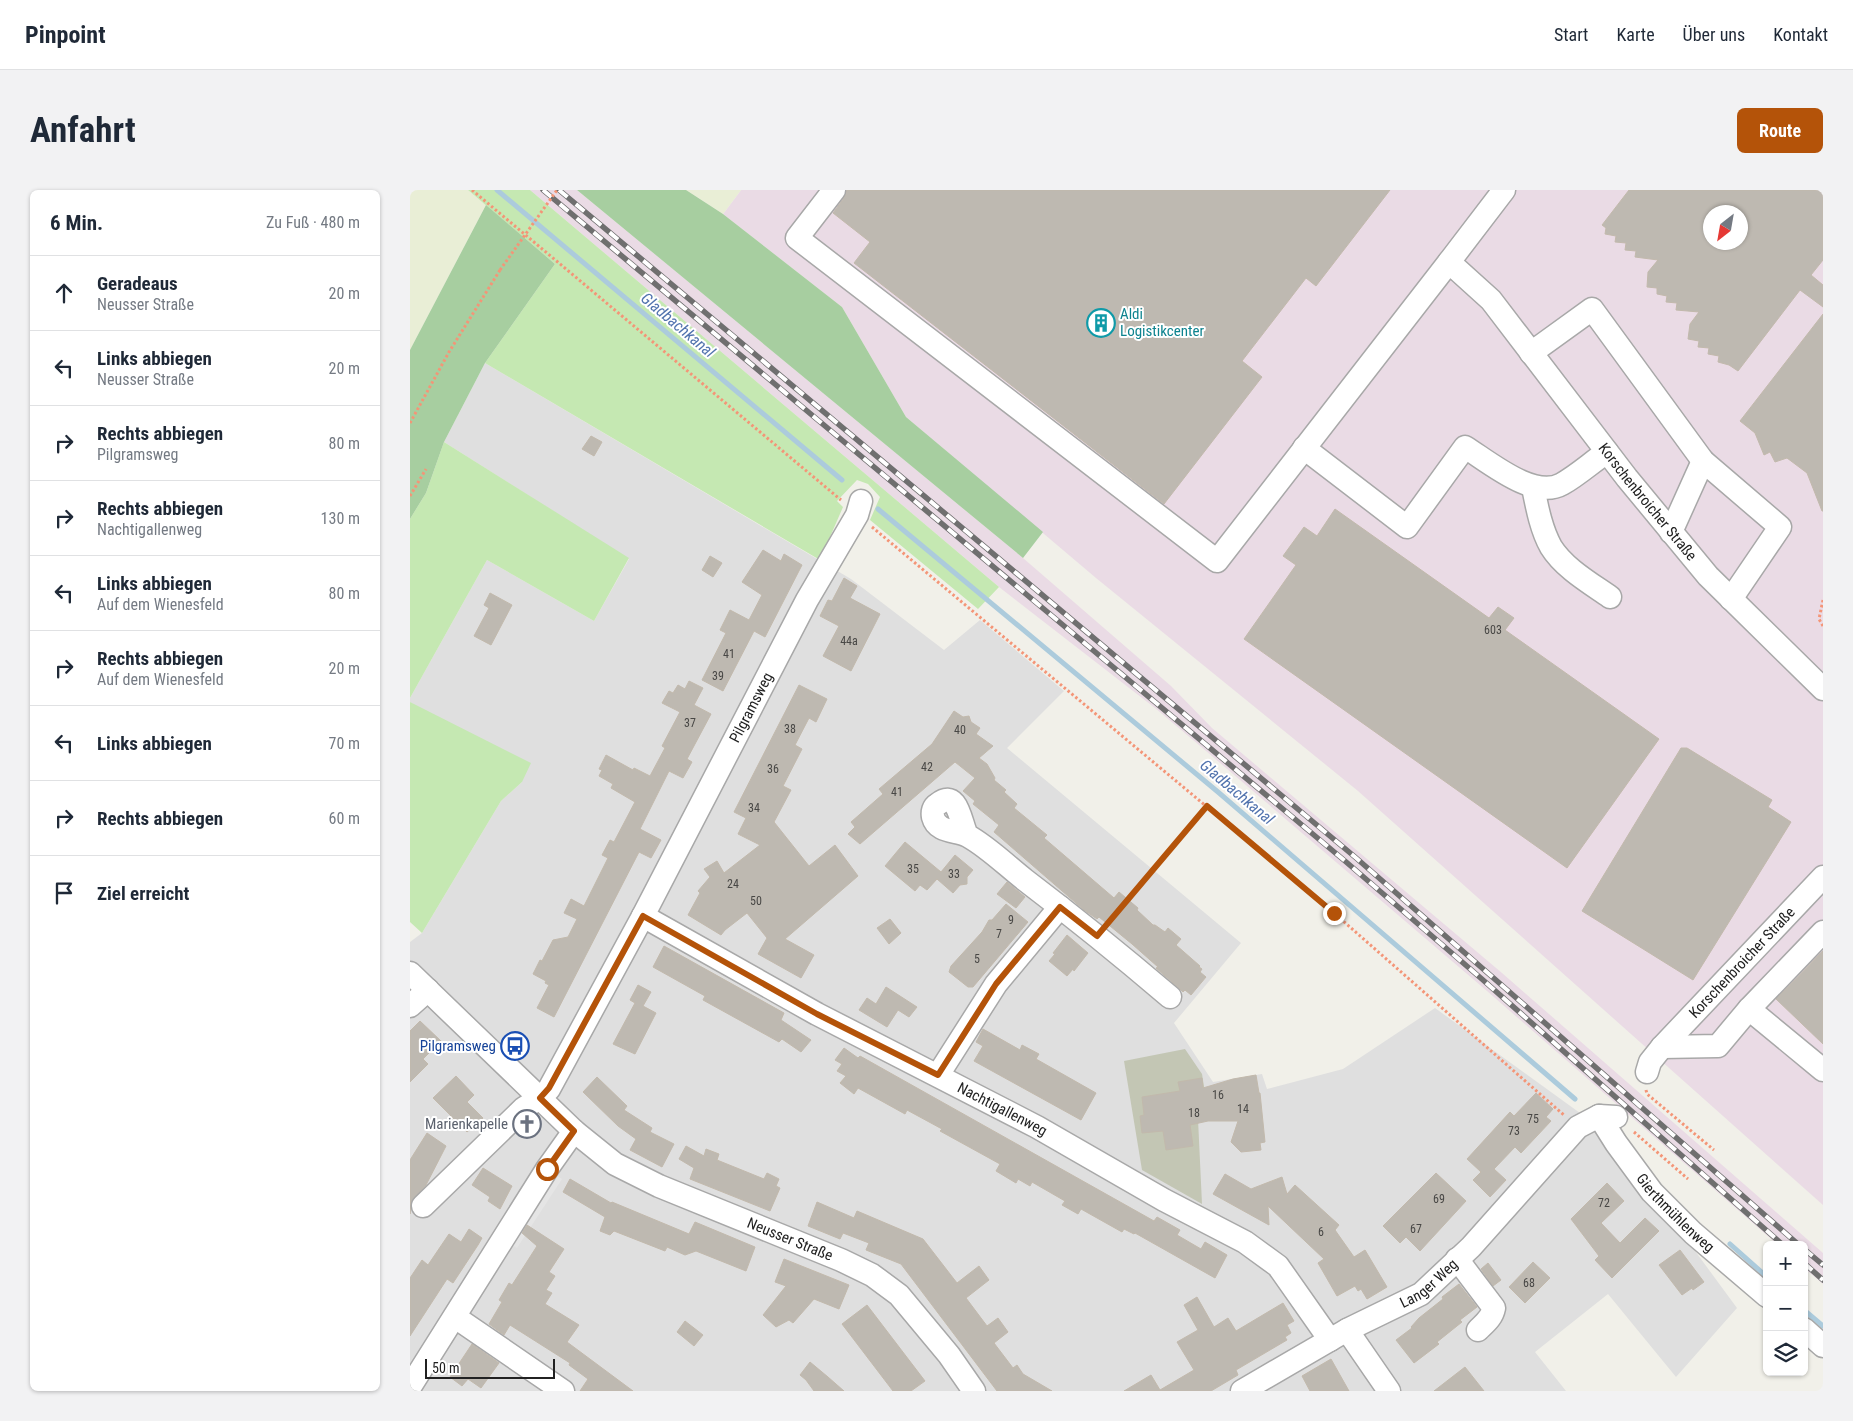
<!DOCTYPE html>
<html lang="de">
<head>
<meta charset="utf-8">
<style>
	body { margin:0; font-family:"Roboto Condensed",sans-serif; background:#f2f2f3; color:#1f2937 }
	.controls { position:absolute; right:15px; bottom:15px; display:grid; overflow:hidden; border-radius:8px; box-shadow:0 1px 4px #0004 }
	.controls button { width:45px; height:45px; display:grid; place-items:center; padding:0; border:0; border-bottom:1px solid #e0e1e3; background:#fff; color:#1f2937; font:25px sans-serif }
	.compass { position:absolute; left:1293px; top:15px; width:45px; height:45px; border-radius:50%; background:#fff; box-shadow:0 1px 4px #0004; rotate:211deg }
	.scale { position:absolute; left:15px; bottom:12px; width:130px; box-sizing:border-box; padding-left:5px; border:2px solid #212121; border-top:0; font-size:14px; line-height:18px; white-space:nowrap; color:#212121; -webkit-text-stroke:4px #fff; paint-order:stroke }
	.stop { position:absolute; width:15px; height:15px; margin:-11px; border:4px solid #b45309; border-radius:50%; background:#fff }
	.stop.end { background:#b45309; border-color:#fff; box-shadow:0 1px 5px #0008 }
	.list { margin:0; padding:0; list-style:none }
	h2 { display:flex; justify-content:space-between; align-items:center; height:65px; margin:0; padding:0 20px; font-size:21px }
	h2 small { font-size:16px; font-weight:400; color:#747a83 }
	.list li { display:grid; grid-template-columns:32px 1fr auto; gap:15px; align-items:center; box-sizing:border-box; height:75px; padding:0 20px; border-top:1px solid #e0e1e3 }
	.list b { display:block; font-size:19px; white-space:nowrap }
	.list p { margin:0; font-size:16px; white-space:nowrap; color:#747a83 }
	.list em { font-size:16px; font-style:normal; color:#747a83 }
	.icon { flex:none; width:28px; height:28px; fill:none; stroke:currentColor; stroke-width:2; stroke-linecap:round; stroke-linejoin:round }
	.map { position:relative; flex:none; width:1413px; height:1201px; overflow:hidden; border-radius:8px }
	header { display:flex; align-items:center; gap:30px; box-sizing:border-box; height:70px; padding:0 25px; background:#fff; border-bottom:1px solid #e0e1e3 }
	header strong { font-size:24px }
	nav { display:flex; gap:28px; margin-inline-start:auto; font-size:18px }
	.intro { display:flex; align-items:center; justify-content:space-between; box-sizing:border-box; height:120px; padding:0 30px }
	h1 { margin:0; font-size:35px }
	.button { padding:12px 22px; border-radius:8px; background:#b45309; color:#fff; font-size:18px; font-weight:700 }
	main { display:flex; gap:30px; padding:0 30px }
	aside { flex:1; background:#fff; border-radius:8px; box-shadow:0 1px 4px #0004 }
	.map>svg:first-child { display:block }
	.residential { fill:#dfdfdf }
	.industrial { fill:#eadbe5; fill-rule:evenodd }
	.construction { fill:#c3c6b4 }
	.farmland { fill:#e9eed6 }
	.grass { fill:#c5e8b2 }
	.forest { fill:#a7cea0 }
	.parking { fill:#e5e5e5 }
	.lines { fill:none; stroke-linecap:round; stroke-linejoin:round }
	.stream { stroke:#accbdc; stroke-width:5 }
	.building { fill:#beb9b1; stroke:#c2b9ac; fill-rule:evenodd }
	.minor-casing { stroke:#a8a8a8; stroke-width:25 }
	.path { stroke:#f49577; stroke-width:3; stroke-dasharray:2.5 2.5; stroke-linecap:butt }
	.minor { stroke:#fff; stroke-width:22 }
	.rail-casing { stroke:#6f6f6f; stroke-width:5.5 }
	.rail { stroke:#fff; stroke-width:4; stroke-dasharray:11; stroke-linecap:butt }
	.path-bridge { stroke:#f49577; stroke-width:3; stroke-dasharray:2.5 2.5; stroke-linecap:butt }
	.route { stroke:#b45309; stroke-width:6 }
	.labels { text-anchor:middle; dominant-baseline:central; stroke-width:4; stroke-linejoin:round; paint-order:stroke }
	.number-label { font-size:12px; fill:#484745 }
	.culture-label { font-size:15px; fill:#0d838f; stroke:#fff; text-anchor:start }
	.street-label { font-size:15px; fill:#212121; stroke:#fff }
	.transit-label { font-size:15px; fill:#164399; stroke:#fff; text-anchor:end }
	.worship-label { font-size:15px; fill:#5b616d; stroke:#fff; text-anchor:end }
	.water-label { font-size:16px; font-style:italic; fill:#5173ae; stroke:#fff }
</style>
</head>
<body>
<header>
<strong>Pinpoint</strong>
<nav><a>Start</a><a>Karte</a><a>Über uns</a><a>Kontakt</a></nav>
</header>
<div class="intro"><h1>Anfahrt</h1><a class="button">Route</a></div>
<main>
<aside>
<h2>6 Min.<small>Zu Fuß · 480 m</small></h2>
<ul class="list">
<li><svg class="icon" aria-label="ahead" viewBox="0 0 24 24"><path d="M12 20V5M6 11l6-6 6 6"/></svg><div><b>Geradeaus</b><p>Neusser Straße</p></div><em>20 m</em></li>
<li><svg class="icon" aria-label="left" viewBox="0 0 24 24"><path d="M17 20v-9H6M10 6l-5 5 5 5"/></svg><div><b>Links abbiegen</b><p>Neusser Straße</p></div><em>20 m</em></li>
<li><svg class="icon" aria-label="right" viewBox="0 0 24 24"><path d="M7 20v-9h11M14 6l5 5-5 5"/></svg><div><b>Rechts abbiegen</b><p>Pilgramsweg</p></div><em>80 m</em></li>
<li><svg class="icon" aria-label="right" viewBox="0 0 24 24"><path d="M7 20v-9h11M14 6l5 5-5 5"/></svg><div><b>Rechts abbiegen</b><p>Nachtigallenweg</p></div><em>130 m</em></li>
<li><svg class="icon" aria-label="left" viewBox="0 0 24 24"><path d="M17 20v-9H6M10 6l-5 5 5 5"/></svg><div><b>Links abbiegen</b><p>Auf dem Wienesfeld</p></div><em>80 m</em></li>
<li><svg class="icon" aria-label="right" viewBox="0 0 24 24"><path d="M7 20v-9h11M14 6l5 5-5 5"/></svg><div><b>Rechts abbiegen</b><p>Auf dem Wienesfeld</p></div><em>20 m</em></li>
<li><svg class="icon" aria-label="left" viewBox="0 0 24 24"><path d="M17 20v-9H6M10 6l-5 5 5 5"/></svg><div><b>Links abbiegen</b></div><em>70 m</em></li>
<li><svg class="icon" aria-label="right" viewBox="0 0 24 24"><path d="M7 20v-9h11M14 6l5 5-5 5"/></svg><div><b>Rechts abbiegen</b></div><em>60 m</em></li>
<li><svg class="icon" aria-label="arrive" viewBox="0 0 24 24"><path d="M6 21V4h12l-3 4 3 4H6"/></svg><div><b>Ziel erreicht</b></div></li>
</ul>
</aside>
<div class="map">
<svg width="1413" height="1201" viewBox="0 0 1413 1201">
	<rect width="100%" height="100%" fill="#f1f0e9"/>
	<path class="residential" d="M75,173L441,389L534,460L570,430L654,501L597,558L831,753L764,833L803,892L852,884L857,899L933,879L1025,818L1199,944L1327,1118L1266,1187L1198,1104L1125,1162L1156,1201H0V752L12,743L91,611L112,592L0,512V508L77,370L184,431L219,369L34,252Z"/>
	<g class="industrial">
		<path d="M120,0H167L613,368L761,496L802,538L1092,783L1413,1063V1094L1394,1078V1055H1368L1077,801L789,555L745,518L589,397Z"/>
		<path d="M331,0H1413V1015L948,601L686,388L496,227L432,117L313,24ZM1300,22H1330V52H1300Z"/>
	</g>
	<path class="construction" d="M775,859L792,884L799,927L788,929L792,1014L732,980L714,871Z"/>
	<g class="farmland">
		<path d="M0,0H58L76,15L0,160Z"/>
		<path d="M276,0H331L313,24Z"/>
	</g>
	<g class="grass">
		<path d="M58,0H120L589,397L568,419L460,330L470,307L458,294L447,290L427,311L433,317L410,370L75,173L145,74Z"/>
		<path d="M34,252L219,368L184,431L77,370L0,508V329L16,303Z"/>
		<path d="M0,512L121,573L112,592L91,611L12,743L0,732Z"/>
	</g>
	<g class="forest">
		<path d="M167,0H276L313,24L432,117L496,227L633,342L613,368Z"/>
		<path d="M76,15L145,74L75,173L34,252L16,303L0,329V160Z"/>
	</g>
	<path class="parking" d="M137,979L152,989L107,1058L93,1049Z"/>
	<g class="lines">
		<g class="stream">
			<path d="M87,0L432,290"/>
			<path d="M468,319L808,602L1165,909"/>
			<path d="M1320,1054L1357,1087"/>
			<path d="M1394,1120L1413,1136"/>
		</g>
	</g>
	<g class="building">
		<path d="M437,0H980L906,96L896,88L832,171L852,187L754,314L444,73L460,52L423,23L434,8Z"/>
		<path d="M1219,0H1413V70L1401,85L1413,95V117L1390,100L1328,181L1319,175L1308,172L1309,166L1298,164L1299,158L1288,157L1289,151L1278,149L1280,134L1289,122L1266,120L1267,113L1256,112L1257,106L1247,104V98L1237,97L1238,82L1248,70L1225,67L1226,61L1215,60L1216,53L1205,52L1206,46L1195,44L1196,38L1192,35ZM1300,22H1330V52H1300Z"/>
		<path d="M1413,124V321H1412L1397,283L1377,268L1365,272L1360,262L1354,265L1345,243L1330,231Z"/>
		<path d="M181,246L192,252L184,266L172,259Z"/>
		<path d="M925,319L1079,428L1088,417L1104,428L1095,440L1249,549L1157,678L834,449L886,375L873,366L894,337L907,346Z"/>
		<path d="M353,360L371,371L374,364L392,375L355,447L344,441L313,501L292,490L316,443L310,440L320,420L339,430L352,405L332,392Z"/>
		<path d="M300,366L312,373L303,387L292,380Z"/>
		<path d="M434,388L447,396L440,408L470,424L441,481L413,466L429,436L410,426L418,410L422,411Z"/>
		<path d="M80,403L102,415L81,455L64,446L79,418L74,415Z"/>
		<path d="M279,491L293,498L284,515L301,524L277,569L282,572L273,588L259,581L230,639L251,650L241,668L229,662L144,827L127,818L139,795L135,793L136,791L123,784L130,770L132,771L143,750L158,747L167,729L154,723L161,709L174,716L198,668L192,665L200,650L204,652L225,612L201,598L203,594L189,586L192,580L189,579L196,565L223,580L224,578L240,586L255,558L252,556L270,522L252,513L259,501L263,503L268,495L275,499Z"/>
		<path d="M389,495L417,509L406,532L399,528L385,555L392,559L373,596L381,600L364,632L399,676L425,655L448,686L375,749L404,765L391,788L348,764L357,748L337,723L315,740L311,745L278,725L290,703L288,701L300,687L294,679L307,671L314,683L350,655L328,644L336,628L324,622Z"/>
		<path d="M544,521L553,527L559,526L561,532L570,538L566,544L583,556L569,568L577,574L585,588L584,590L596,600L594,602L607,614L604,618L637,645L634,648L704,708L709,702L728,718L727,720L743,735H745L755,742L758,738L771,749L766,755L790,776L789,777L792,779L790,782L796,787L781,805L775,800L773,802L771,800L746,778L748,777L722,754L689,727L687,729L674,720L584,642L589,635L563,614L565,611L553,601L565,588L545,572L450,654L438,644L445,637L441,632L473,604L469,599L522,554Z"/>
		<path d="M1271,558H1277L1362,610L1358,617L1381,632L1283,790L1172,721Z"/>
		<path d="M495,652L531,682L545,665L563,680L557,687V694L550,695L543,703L527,689L517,700L510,695L505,701L475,676Z"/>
		<path d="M597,692L615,707L606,718L587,704Z"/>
		<path d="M596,714L618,732L563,797H558L539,782L541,776L572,742L579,730H582Z"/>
		<path d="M480,729L491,743L479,754L467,738Z"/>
		<path d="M657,745L678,763L664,781L663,779L657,786L639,771L645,764L643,763Z"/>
		<path d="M254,756L374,823L371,830L401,850L391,862L372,849L369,852L293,810L295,806L243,777Z"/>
		<path d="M1413,761V854L1366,809Z"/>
		<path d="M228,795L241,802L233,816L246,823L225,864L203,854L225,813L220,810Z"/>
		<path d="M476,797L507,817L499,827L488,820L477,837L449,820L457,808L466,814Z"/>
		<path d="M10,831L31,851L13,869L18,874L0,892V841Z"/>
		<path d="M573,839L610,860L612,855L629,864L626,869L686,903L671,930L564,871L573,856L566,852Z"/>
		<path d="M434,858L448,868L450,866L744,1031L747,1027L770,1040L767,1045L791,1059L795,1052L817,1065L805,1088L725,1043L724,1044L714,1039L712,1042L671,1019L668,1024L652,1015L655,1011L622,992L620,996L608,989L606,993L586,981L590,974L530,941L532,939L497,920L495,924L448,898L444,904L430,893L436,886L427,881L432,874L425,870Z"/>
		<path d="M846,885L849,903H850L855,952L850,953L851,960L831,962L821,952L828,931H798L780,935L783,956L756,960L753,941L732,943L730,926L734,925L732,907L770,901L768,892L792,888L793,898L823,889Z"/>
		<path d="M46,886L64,905L57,912L73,928L57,942L23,908Z"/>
		<path d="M187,887L217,916L214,920L242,938L240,942L264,954L252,977L220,960L226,949L208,936L173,902Z"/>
		<path d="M1126,903L1143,919L1136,927L1141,931L1111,963L1105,957L1084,979L1096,990L1080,1007L1063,990L1071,982L1057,969L1100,922L1104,926Z"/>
		<path d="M17,943L36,956L16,995L1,1012L0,1024V970Z"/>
		<path d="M276,956L294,966L296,959L309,964L307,970L354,989L357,983L369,989L366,996L370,998L360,1021L280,989L284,978L269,969Z"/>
		<path d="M73,978L102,996L90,1019L78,1011L80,1007L62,995Z"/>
		<path d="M1026,983L1056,1011L1010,1061L996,1047L990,1053L973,1036Z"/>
		<path d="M815,984L841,999L872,987L877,1004L885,995L929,1035L925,1040L944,1067L955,1060L977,1097L957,1109L951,1099L948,1101L945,1096L927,1106L908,1073L914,1069L858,1016L859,1035L803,1004Z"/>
		<path d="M160,989L201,1013L202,1012L279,1044L285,1032L345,1057L336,1081L286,1061L275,1065L257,1057L255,1061L204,1041L200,1045L190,1041L195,1027L153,1002Z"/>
		<path d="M1197,993L1214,1011L1191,1033L1210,1053L1235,1028L1249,1041L1202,1088L1185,1070L1189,1066L1161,1029Z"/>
		<path d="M407,1012L444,1028L447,1021L513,1049L547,1093L569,1076L579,1090L556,1108L577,1136L588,1128L598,1142L584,1153L603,1178L607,1175L613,1184L642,1201H587L491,1074L456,1060L459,1053L433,1043L430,1049L398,1036Z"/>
		<path d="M117,1035L154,1059L139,1082L145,1086L136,1100L142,1103L135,1114L169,1135L157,1152L223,1201H170L178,1189L159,1175L160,1173L100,1135L94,1145L79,1134L92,1112L89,1110L99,1093L102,1095L127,1056L112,1043Z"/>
		<path d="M59,1039L72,1048L68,1055L43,1093L37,1089L0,1146V1088L12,1070L18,1075L39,1044L51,1052Z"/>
		<path d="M1270,1060L1294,1092L1283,1100L1282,1098L1272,1105L1249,1075Z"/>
		<path d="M374,1069L439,1095L429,1119L404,1109L383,1133L379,1130L366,1137L353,1125L376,1096L365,1092Z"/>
		<path d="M1123,1072L1140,1088L1115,1113L1099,1097Z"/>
		<path d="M1078,1073L1091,1090L1083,1096L1071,1079Z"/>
		<path d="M1049,1094L1067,1117L1050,1130L1052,1132L1027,1152L1029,1154L1004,1173L986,1150L1002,1138L1001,1137L1009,1128L1033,1109L1032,1107Z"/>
		<path d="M787,1107L804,1137L818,1128L826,1141L873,1113L884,1131L877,1135L881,1143L875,1147L877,1150L826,1180L828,1185L801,1201H714L741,1185L750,1200L784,1180L767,1152L788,1140L774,1115Z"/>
		<path d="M457,1115L515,1191L501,1201H483L432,1134Z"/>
		<path d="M275,1131L293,1145L284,1156L267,1142Z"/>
		<path d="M62,1154L89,1173L71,1198L58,1189L52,1196L40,1187Z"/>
		<path d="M921,1169L939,1201H900L892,1186Z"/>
		<path d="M400,1172L418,1187L434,1201H404L396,1190L390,1185Z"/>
		<path d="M1055,1177L1074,1201H1024Z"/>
	</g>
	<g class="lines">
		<defs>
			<g id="minor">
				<path id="s1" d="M424,0L387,48L807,371L1039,72L1081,110L1217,288L1298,386L1413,499"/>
				<path d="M1039,72L1094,0"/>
				<path d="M1121,163L1182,119L1293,271L1370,337L1321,409"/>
				<path d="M894,258L997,337L1055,257C1079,272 1124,310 1152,294C1168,285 1182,272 1197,262"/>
				<path d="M1123,297C1127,317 1131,339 1141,357C1154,378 1180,393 1200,407"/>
				<path d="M1261,342L1293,271"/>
				<path d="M557,645C551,635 548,597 528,614C523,617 522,622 523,627C527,643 547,640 558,646C578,657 597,676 615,690C665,728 713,767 760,807"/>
				<path id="s2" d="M233,726L407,824L627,937L754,1010L835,1052L868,1076L920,1150"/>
				<path d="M1413,742L1339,819L1413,880"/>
				<path id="s3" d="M0,783L164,941L205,974L249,996L431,1070L462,1085L489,1105L539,1165L564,1201"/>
				<path d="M0,816L18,800"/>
				<path d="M1252,857L1308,856L1339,819"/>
				<path id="s4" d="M1237,882L1240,872L1252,857L1413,687"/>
				<path d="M528,885L586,794L650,717"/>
				<path id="s5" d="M1189,926L1206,953L1242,1002L1283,1043L1357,1106"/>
				<path id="s6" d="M13,1016L114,918L130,908L139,899L233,726L397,410L447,325L451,311"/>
				<path d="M1047,1069L1084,1118C1082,1128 1075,1133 1068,1140"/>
				<path d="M45,1127L153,1201"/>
				<path d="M1394,1139L1413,1156"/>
				<path d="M937,1140L979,1201"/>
				<path d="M0,1197L137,979L164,941"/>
				<path id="s7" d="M832,1201L937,1140L1011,1104L1061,1057L1168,937L1189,926L1206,927"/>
			</g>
		</defs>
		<use href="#minor" class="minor-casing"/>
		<g class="path">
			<path d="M62,0L431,310"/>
			<path d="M0,233L39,162L90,80"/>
			<path d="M0,306L16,279"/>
			<path d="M462,337L924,723L1155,926"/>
			<path d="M1413,410L1409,429L1413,436"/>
			<path d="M699,732L797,616"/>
			<path d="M1236,900L1237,904L1304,960"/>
			<path d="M1224,942L1278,989"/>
		</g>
		<use href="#minor" class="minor"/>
		<defs>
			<g id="rail">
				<path d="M133,0L935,671L1073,790L1373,1055"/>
				<path d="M149,0L945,667L1389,1055"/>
				<path d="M1394,1059L1413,1075"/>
				<path d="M1394,1073L1413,1090"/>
			</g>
		</defs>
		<use href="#rail" class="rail-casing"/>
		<use href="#rail" class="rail"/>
		<path class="path-bridge" d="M90,80L147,0"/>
	</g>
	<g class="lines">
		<path class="route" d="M137,979L164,941L130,908L139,898L233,726L407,824L528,885L586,794L650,717L687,746L797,616L924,723"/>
	</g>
	<defs>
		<symbol id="building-ring" viewBox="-11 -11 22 22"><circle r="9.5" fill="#fff" stroke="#0f9aa8" stroke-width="1.5"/><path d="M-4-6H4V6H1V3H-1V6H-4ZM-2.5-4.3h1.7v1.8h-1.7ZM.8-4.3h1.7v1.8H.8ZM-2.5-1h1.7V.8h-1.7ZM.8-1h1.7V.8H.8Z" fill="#0f9aa8"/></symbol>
		<symbol id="bus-ring" viewBox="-11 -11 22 22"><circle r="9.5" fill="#fff" stroke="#1a4fb4" stroke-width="1.5"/><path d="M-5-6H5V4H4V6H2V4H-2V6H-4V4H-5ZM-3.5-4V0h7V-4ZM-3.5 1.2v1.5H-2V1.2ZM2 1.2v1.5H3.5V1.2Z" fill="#1a4fb4"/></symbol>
		<symbol id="church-ring" viewBox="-11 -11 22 22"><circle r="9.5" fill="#fff" stroke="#6b7280" stroke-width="1.5"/><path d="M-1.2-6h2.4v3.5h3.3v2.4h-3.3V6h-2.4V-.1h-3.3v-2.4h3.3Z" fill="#6b7280"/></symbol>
	</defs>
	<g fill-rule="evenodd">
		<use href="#building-ring" x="675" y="117" width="32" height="32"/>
		<use href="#bus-ring" x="89" y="840" width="32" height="32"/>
		<use href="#church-ring" x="101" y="918" width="32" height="32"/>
	</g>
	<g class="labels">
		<g class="number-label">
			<text x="1083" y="440">603</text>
			<text x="439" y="451">44a</text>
			<text x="319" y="464">41</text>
			<text x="308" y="486">39</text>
			<text x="280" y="533">37</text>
			<text x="380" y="539">38</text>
			<text x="550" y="540">40</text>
			<text x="517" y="577">42</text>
			<text x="363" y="579">36</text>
			<text x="487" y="602">41</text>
			<text x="344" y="618">34</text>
			<text x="503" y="679">35</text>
			<text x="544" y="684">33</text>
			<text x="323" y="694">24</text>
			<text x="346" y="711">50</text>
			<text x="601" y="730">9</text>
			<text x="589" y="744">7</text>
			<text x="567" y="769">5</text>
			<text x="808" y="905">16</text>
			<text x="833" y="919">14</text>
			<text x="784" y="923">18</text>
			<text x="1123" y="929">75</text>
			<text x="1104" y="941">73</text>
			<text x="1029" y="1009">69</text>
			<text x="1194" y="1013">72</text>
			<text x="1006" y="1039">67</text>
			<text x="911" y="1042">6</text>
			<text x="1119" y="1093">68</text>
		</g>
		<g class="culture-label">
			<text x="710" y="124">Aldi<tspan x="710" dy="17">Logistikcenter</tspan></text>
		</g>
		<g class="street-label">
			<text stroke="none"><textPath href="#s1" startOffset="1281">Korschenbroicher Straße</textPath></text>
			<text stroke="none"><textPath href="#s6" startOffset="604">Pilgramsweg</textPath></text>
			<text stroke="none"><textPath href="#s4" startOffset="146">Korschenbroicher Straße</textPath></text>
			<text stroke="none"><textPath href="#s2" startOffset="408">Nachtigallenweg</textPath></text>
			<text stroke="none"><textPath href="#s5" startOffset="124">Gierthmühlenweg</textPath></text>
			<text stroke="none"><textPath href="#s3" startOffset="471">Neusser Straße</textPath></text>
			<text stroke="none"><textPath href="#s7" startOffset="216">Langer Weg</textPath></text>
		</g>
		<g class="transit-label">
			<text x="86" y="856">Pilgramsweg</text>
		</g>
		<g class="worship-label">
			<text x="98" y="934">Marienkapelle</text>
		</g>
		<g class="water-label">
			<text transform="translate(268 135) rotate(40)">Gladbachkanal</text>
			<text transform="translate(827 602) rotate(40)">Gladbachkanal</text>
		</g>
	</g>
</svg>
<div class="controls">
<button>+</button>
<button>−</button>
<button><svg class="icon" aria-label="layers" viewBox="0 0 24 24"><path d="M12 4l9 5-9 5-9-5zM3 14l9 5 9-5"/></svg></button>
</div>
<svg class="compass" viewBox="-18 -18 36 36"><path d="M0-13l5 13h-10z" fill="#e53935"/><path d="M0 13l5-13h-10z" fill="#747a83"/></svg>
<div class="scale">50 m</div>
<div class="stop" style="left:137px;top:979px"></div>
<div class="stop end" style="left:924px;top:723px"></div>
</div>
</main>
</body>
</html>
